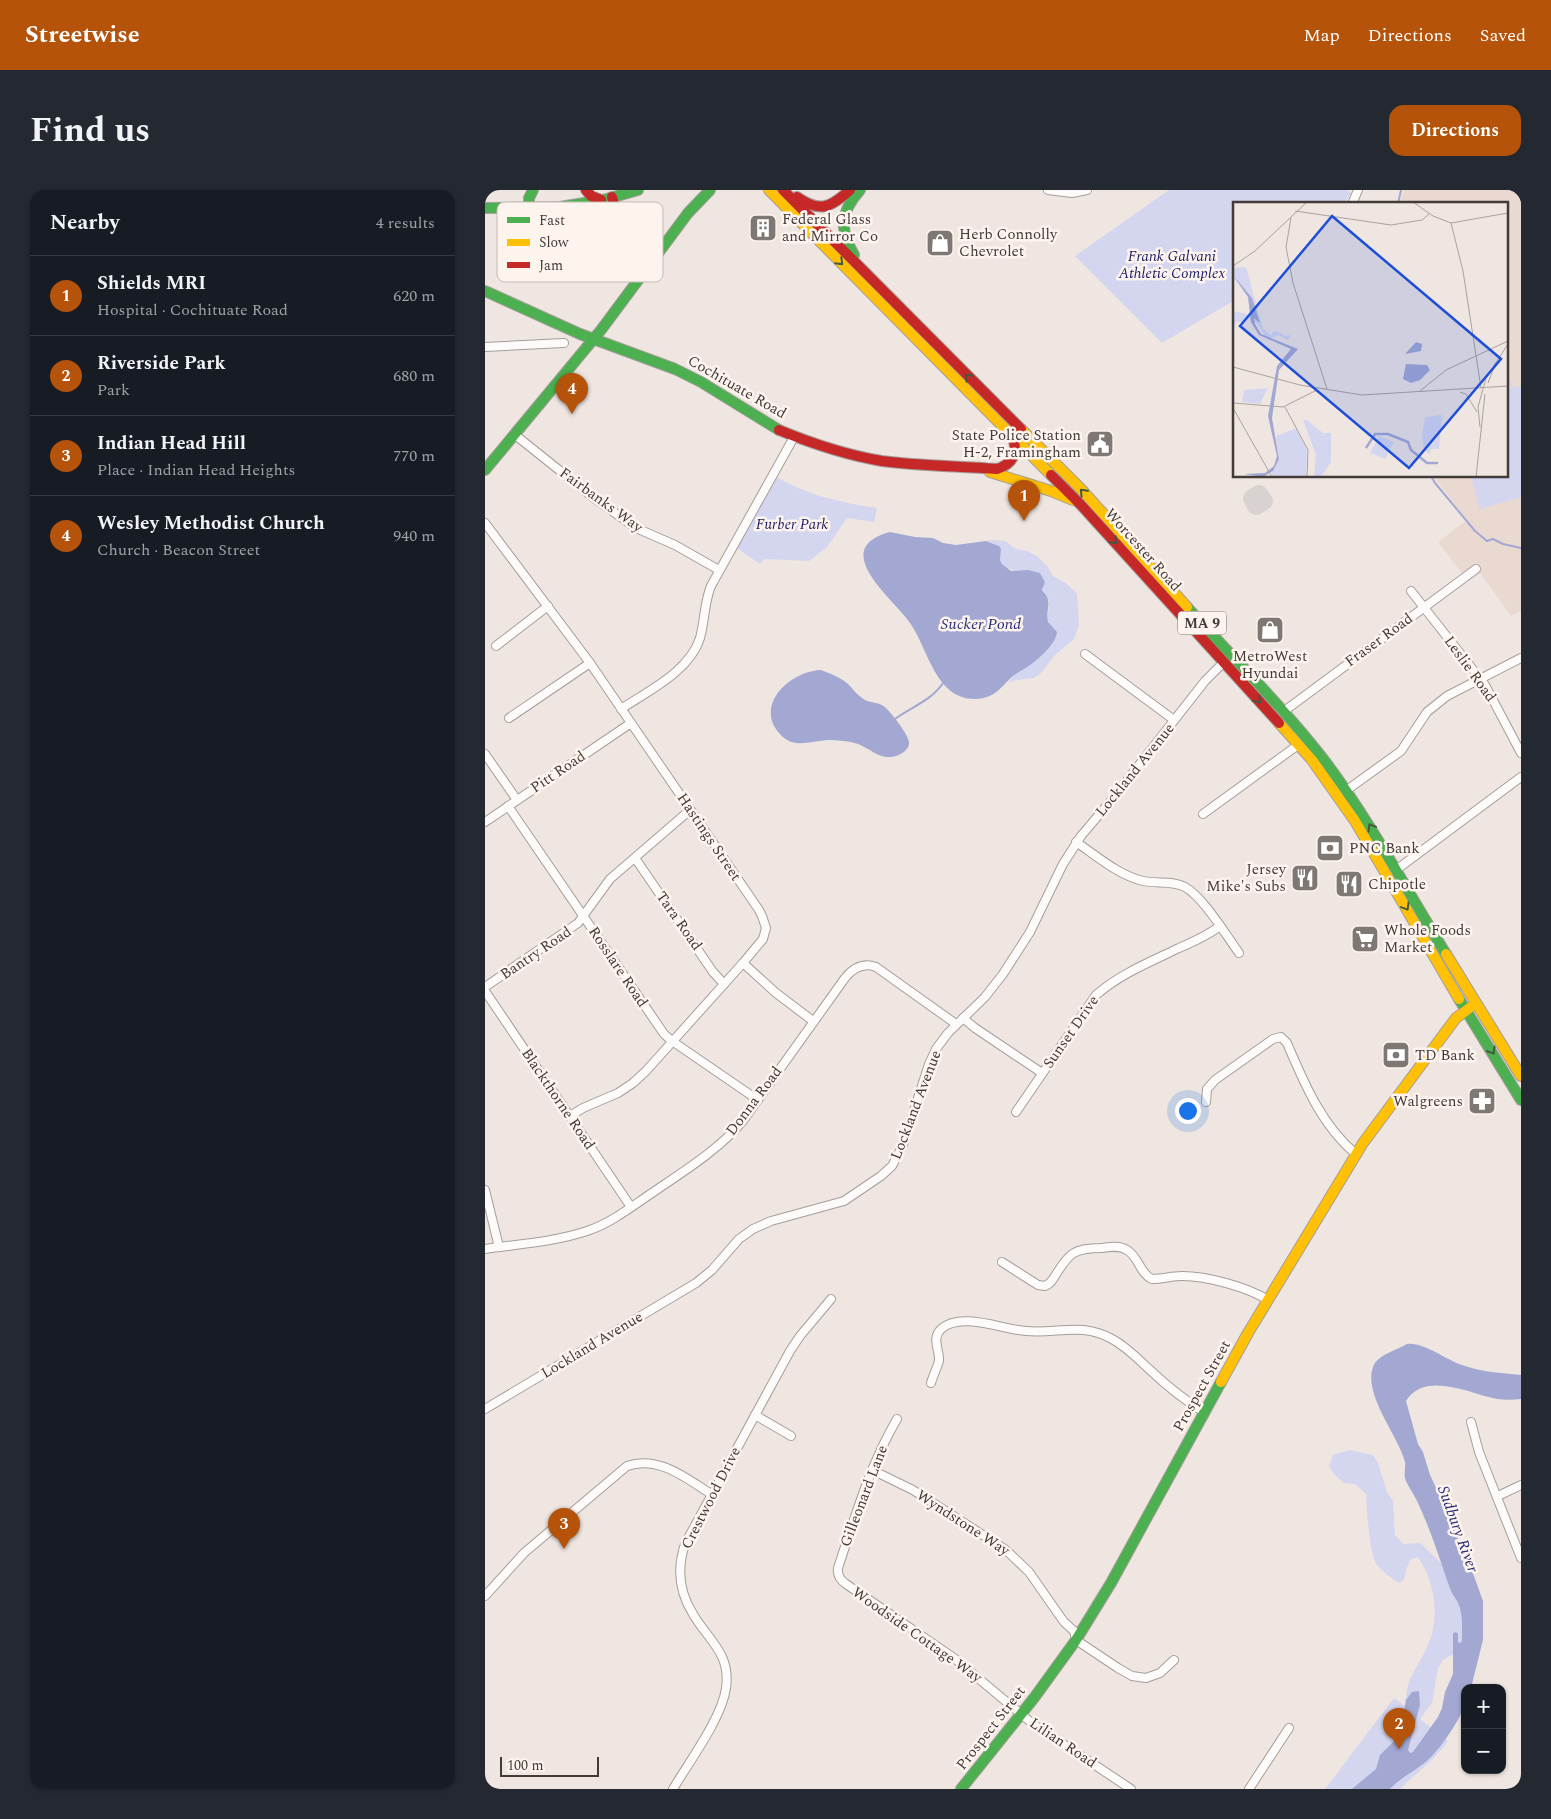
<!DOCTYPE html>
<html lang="en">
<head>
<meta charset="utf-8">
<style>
	body { margin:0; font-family:Spectral,serif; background:#242831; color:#f1f3f6 }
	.controls { position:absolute; right:15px; bottom:15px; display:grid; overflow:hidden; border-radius:10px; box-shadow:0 1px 4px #0004 }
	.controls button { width:45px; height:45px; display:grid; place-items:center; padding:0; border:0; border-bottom:1px solid #363941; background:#171b24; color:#f1f3f6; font:25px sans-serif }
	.scale { position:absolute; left:15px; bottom:12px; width:99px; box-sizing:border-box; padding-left:5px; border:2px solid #423b38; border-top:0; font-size:14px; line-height:18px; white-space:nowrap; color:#423b38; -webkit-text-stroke:4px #fef4ee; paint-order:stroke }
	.you { position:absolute; left:702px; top:920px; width:18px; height:18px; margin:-12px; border:4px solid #fff; border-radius:50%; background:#1a73e8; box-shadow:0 0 0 8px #1a73e833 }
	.badge { display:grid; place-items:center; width:32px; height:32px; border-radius:50%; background:#b45309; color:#fff; font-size:16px; font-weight:700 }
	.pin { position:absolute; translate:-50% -41px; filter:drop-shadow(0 1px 2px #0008) }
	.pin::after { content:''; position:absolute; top:26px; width:18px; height:15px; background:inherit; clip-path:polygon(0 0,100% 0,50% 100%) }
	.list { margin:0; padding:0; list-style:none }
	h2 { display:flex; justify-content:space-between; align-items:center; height:65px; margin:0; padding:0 20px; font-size:21px }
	h2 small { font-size:16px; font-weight:400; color:#9ea1a6 }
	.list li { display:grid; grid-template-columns:32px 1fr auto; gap:15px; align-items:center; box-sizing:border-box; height:80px; padding:0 20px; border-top:1px solid #363941 }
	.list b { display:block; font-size:19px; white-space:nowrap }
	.list p { margin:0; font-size:16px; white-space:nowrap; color:#9ea1a6 }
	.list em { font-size:16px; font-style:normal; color:#9ea1a6 }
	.map { position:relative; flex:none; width:1036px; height:1599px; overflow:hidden; border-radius:15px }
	header { display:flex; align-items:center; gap:30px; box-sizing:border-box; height:70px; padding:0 25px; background:#b45309; color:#fff }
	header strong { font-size:24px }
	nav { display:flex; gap:28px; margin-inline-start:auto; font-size:18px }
	.intro { display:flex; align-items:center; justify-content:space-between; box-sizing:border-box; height:120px; padding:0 30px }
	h1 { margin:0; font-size:35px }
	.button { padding:12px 22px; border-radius:15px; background:#b45309; color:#fff; font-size:18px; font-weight:700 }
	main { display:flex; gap:30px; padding:0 30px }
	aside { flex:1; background:#171b24; border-radius:15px; box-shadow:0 1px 4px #0004 }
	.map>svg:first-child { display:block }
	.built { fill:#ead9d0 }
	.green { fill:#d4d6ef }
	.water { fill:#a2a8d2 }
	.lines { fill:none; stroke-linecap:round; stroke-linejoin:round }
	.stream { stroke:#a2a8d2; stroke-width:2 }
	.taxiway { stroke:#d8d3d0; stroke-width:18 }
	.street-casing { stroke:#a59e9a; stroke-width:10 }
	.fast-casing { stroke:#a59e9a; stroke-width:12 }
	.slow-casing { stroke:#a59e9a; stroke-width:12 }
	.jam-casing { stroke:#a59e9a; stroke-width:12 }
	.street { stroke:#fdfbfa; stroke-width:8 }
	.fast { stroke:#4caf50; stroke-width:10 }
	.slow { stroke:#ffc107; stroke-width:10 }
	.jam { stroke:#c62828; stroke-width:10 }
	.oneway { stroke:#44583e }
	.labels { text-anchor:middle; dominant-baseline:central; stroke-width:5; stroke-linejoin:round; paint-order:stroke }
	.shield { fill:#fef4ee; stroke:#7a726f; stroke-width:1 }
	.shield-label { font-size:14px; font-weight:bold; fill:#423b38 }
	.poi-label { font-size:15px; fill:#423b38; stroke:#fef4ee; text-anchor:start }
	.park-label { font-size:15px; font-style:italic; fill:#1d1c65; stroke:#fef4ee }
	.street-label { font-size:15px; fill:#423b38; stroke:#fef4ee }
	.water-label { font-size:16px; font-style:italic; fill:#292d76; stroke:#fef4ee }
	.inset-river { fill:none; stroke:#a2a8d2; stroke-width:2.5 }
	.inset-road { fill:none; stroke:#aaa29d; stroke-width:1 }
	.view { fill:#1d4ed8; fill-opacity:0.15; stroke:#1d4ed8; stroke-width:2.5 }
	.inset-edge { fill:none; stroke:#423b38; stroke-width:2.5 }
	.key { fill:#fef4ee; stroke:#c6bcb7; stroke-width:1 }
	.key-label { font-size:14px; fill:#423b38 }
</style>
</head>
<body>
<header>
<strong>Streetwise</strong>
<nav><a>Map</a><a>Directions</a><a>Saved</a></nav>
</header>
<div class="intro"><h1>Find us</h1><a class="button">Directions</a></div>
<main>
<aside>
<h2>Nearby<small>4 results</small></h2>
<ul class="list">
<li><span class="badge">1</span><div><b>Shields MRI</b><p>Hospital · Cochituate Road</p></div><em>620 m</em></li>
<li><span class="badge">2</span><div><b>Riverside Park</b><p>Park</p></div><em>680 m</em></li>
<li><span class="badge">3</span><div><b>Indian Head Hill</b><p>Place · Indian Head Heights</p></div><em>770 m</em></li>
<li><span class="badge">4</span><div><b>Wesley Methodist Church</b><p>Church · Beacon Street</p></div><em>940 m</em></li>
</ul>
</aside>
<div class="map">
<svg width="1036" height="1599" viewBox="0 0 1036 1599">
	<rect width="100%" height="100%" fill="#efe6e1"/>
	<path class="built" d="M919,0H1036V421L1026,426L995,383L983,391L953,352L982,330L948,286H1022V14H915Z"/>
	<g class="green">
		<path d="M684,0H861L866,3L859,14H750V110L677,153L590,66Z"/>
		<path d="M1024,186L1028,198L1036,196V307L995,319L986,286H1022V187Z"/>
		<path d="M291,287C323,305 356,313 392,318L389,332L362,328L342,357L324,371L279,369L275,374L252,358Z"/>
		<path d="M508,350L520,351L531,359L542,361L552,366L562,376L568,386L581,393L592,404L594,435L589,449L570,465L556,483L549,488L531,490L523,493L530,484L539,480L569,438C558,431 565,423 564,412C564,407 559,402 557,398L560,392L555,383C540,379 523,385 515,370L516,359L510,354L501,351Z"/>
		<path d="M864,1260L888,1265L893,1273L902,1302L908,1311L910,1345L918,1354L935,1353L957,1374L965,1400L973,1412L976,1423L978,1451L972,1462L958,1470L953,1478L947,1513L935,1529L963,1551C950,1570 931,1583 915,1599H840L909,1508L920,1516C921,1507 922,1497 925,1489C930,1478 938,1467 943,1455C955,1428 950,1392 933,1367L925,1370L921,1380L919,1390L914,1393C906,1388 898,1382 892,1375C884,1365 882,1319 881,1304L870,1294L859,1293L849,1284L844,1276L848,1265Z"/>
	</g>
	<g class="water">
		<path d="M405,342L430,347L448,348L458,353L471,355L501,351L514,356L516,359L515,370L517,374L526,381L543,380L555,383L560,392L557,400C569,412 560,418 563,432L572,442C571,456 546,476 534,482C518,491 514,509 490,509C450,509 443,458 425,433C409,409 342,359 405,342Z"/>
		<path d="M336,480C346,484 355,487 363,494C368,499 373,506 380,510C386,513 395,512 401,518C407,524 423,544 424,552C425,561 412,567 405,567C393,568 384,558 373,554C364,551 353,550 343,550C325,551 308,560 294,543C269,514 306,481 336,480Z"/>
		<path d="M922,1154C939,1152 961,1170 977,1175C996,1182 1016,1183 1036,1185V1209C1028,1210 1020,1210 1012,1209C986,1204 940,1180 921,1211L933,1254L938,1262L945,1285L964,1325L979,1365L985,1375L998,1411V1450L986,1498H980C980,1504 981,1512 979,1517C973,1533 955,1559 942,1571C930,1581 916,1587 905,1599H867L891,1579L895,1565L911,1549L915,1542L921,1510L927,1502L934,1501L935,1515L923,1560L925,1563L928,1562L953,1527L957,1518L960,1502L968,1484V1443L971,1442L973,1444V1452L975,1453L977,1451C977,1438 978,1424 973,1413C970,1407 966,1403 964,1396C954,1367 945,1338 932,1311C929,1304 924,1298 921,1291C918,1285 921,1278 920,1272C913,1245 878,1205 888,1177C892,1165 912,1160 922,1154Z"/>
	</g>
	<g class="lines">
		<g class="stream">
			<path d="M913,14L916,0"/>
			<path d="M946,286L950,293L990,341L1002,351L1008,349L1018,354L1036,358"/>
			<path d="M410,529C426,517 446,511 458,493"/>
		</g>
		<path class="taxiway" d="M774,304L779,311L771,316L767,308Z"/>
		<defs>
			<g id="street">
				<path d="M563,0L587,3L602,0"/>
				<path d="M867,14L873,0"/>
				<path d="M0,157L79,153"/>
				<path d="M29,244L109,308L151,338L190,355L234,380"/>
				<path d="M0,333L105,473L274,720L277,726L281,738L278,749L258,773L161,881L148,893L133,903L98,918L85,926"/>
				<path d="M926,401L1000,495L1036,563"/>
				<path d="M11,456L63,416"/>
				<path d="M600,464L689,530"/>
				<path d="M136,519C163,501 205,481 215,448C220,430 219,413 226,396L309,247"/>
				<path d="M798,522L991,379"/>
				<path d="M24,528L105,473"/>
				<path d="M0,564L32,610"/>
				<path d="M862,600L916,561L942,522L962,506L1036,468"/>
				<path d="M23,616L179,844L187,851L273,910"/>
				<path d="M718,624L813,555"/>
				<path d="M0,632L146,533"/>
				<path d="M591,652C612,666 633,685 658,691C671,694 688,690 700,697C718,707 741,745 754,763"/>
				<path d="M150,668L228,782L239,794"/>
				<path d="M911,680L1036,587"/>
				<path d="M258,773L291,803L328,831"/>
				<path d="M0,797L93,733L125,689L205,620"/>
				<path d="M0,801L146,1017"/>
				<path d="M478,828L490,838L557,883"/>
				<path d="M721,912L722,899L730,890L788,849L796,847L802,853C819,893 837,936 871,964"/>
				<path d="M531,922L611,805C635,784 665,772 694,758C708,752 722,746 735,736"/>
				<path d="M0,1000L14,1057"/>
				<path d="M0,1059C33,1054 69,1052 102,1041C126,1033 146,1017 167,1003C199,981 232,961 257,932L360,788C368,778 378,772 391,777L471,834"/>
				<path d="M517,1072L553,1095L560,1096C565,1094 567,1091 570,1086C584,1063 589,1058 616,1058C624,1057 634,1055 642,1060C654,1067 655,1084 667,1089C677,1089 687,1086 697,1086C722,1086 762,1097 783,1110"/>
				<path d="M446,1193C448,1186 452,1178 454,1171C455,1160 446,1149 456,1139C476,1121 519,1140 541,1141C573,1144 596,1132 627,1149C642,1157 653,1169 665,1180C682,1196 699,1210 719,1222"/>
				<path d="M0,1219L211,1093L227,1080L254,1049L268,1039L286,1031L359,1011L396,986L407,976L418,955L444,874L451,859L463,843L500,807L518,784L545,742L578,674L596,646L629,607L720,491L739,472"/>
				<path d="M270,1225L306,1246"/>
				<path d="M412,1229C385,1275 370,1327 353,1378C352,1385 355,1390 361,1394L469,1468L548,1534L646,1599"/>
				<path d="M986,1232L994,1262L1036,1368"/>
				<path d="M387,1280L428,1300L521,1360L544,1382L579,1432L589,1441L591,1450L633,1478L647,1486L661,1488L675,1483L689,1470"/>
				<path d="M1013,1306L1036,1295"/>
				<path d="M0,1406L39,1363L142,1276C173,1265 201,1288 226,1304"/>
				<path d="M188,1599C204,1572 237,1528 241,1498C246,1463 223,1450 208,1424C194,1402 192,1378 200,1354L305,1161L315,1146L346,1109"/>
				<path d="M764,1599L804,1538"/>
			</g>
			<g id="fast">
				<path d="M110,11L115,23L122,30L171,66"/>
				<path d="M0,18L75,17L118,10L153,0"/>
				<path d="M44,18V8L48,0"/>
				<path d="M369,65C354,38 355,23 375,0"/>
				<path d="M0,101L95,144L190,179L216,192L294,240"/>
				<path d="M0,280L116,140L203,23L225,0"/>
				<path d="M702,417C747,467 798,517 839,570C885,631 921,699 961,764"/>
				<path d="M974,809L1036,910"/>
				<path d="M476,1599L549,1508L591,1450L626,1393L736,1192"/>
			</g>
			<g id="slow">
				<path d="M284,0L566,285"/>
				<path d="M536,239L596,299L702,417"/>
				<path d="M505,282L566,301L588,310"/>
				<path d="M794,533L827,570L870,631L974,809"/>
				<path d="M961,764L1036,886"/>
				<path d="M736,1192L763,1143L878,953L971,828L986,817"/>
			</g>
			<g id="jam">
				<path d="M101,0L106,6L116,10"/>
				<path d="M298,0L536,239"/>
				<path d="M127,7L136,39"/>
				<path d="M312,7C335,23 345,18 365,0"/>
				<path d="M294,240C328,254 361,265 397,271C435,276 474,276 512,279C528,274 533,263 528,247"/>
				<path d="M566,285L596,315L794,533"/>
			</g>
		</defs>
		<use href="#street" class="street-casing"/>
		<use href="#fast" class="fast-casing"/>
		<use href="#slow" class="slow-casing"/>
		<use href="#jam" class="jam-casing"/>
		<use href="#street" class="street"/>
		<use href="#fast" class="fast"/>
		<use href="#slow" class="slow"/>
		<use href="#jam" class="jam"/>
	</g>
	<defs><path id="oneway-chevron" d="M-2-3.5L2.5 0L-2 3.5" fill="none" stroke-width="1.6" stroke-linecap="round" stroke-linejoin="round" transform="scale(1.25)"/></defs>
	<g class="oneway">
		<use href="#oneway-chevron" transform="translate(355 72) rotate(45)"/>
		<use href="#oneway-chevron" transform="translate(483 187) rotate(-135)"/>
		<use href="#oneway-chevron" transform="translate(598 302) rotate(-134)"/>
		<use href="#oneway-chevron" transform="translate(629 351) rotate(48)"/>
		<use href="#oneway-chevron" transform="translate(773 510) rotate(48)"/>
		<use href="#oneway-chevron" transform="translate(886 637) rotate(-121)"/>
		<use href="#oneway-chevron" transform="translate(921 717) rotate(59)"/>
		<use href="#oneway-chevron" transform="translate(1007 861) rotate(59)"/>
	</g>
	<defs>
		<symbol id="building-square" viewBox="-11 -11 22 22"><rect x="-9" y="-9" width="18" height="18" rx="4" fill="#7f7773" stroke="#fef4ee"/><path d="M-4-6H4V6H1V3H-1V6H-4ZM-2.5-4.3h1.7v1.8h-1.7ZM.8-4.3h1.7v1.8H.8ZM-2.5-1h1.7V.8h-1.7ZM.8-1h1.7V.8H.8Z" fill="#fff"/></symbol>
		<symbol id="shop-square" viewBox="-11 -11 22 22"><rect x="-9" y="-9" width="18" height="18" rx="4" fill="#7f7773" stroke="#fef4ee"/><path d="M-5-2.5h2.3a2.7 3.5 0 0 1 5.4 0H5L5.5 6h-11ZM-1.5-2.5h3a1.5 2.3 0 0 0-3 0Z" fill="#fff"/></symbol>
		<symbol id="civic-square" viewBox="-11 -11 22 22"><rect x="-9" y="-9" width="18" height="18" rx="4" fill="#7f7773" stroke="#fef4ee"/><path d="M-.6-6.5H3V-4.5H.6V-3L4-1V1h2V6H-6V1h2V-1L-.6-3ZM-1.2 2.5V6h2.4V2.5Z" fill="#fff"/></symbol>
		<symbol id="bank-square" viewBox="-11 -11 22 22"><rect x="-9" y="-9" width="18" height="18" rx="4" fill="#7f7773" stroke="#fef4ee"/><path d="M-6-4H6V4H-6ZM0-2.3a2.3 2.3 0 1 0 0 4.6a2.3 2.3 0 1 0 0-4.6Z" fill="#fff"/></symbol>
		<symbol id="restaurant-square" viewBox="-11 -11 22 22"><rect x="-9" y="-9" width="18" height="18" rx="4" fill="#7f7773" stroke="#fef4ee"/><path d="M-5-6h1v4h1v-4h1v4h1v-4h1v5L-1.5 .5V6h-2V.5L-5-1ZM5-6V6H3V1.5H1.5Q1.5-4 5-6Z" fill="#fff"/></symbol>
		<symbol id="supermarket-square" viewBox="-11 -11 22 22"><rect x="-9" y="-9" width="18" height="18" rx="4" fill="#7f7773" stroke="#fef4ee"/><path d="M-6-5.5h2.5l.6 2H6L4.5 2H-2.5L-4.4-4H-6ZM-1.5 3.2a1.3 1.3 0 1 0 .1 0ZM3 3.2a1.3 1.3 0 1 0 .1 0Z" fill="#fff"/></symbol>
		<symbol id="pharmacy-square" viewBox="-11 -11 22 22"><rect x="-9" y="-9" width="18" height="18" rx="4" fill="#7f7773" stroke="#fef4ee"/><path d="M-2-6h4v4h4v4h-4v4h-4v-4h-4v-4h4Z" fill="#fff"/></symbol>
	</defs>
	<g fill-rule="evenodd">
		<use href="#building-square" x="262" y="22" width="32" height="32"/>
		<use href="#shop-square" x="439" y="37" width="32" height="32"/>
		<use href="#civic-square" x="599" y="238" width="32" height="32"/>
		<use href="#shop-square" x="769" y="424" width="32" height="32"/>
		<use href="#bank-square" x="829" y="642" width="32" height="32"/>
		<use href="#restaurant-square" x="804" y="672" width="32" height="32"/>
		<use href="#restaurant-square" x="848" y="678" width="32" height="32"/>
		<use href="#supermarket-square" x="864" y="733" width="32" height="32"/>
		<use href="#bank-square" x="895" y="849" width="32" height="32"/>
		<use href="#pharmacy-square" x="981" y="895" width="32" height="32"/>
	</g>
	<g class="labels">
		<rect class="shield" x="693" y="421.5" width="48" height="23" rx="4"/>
		<g class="shield-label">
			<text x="717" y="433">MA 9</text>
		</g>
		<g class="poi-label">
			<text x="297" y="29">Federal Glass<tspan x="297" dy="17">and Mirror Co</tspan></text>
			<text x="474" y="44">Herb Connolly<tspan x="474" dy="17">Chevrolet</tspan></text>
			<text x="596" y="245" text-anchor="end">State Police Station<tspan x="596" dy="17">H-2, Framingham</tspan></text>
			<text x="785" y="466" text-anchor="middle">MetroWest<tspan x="785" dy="17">Hyundai</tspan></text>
			<text x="864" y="658">PNC Bank</text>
			<text x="801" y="679" text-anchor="end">Jersey<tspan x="801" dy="17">Mike's Subs</tspan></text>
			<text x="883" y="694">Chipotle</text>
			<text x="899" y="740">Whole Foods<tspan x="899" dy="17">Market</tspan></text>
			<text x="930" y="865">TD Bank</text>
			<text x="978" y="911" text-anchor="end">Walgreens</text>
		</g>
		<g class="park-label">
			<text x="687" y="66">Frank Galvani<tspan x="687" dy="17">Athletic Complex</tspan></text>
			<text x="307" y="334">Furber Park</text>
		</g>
		<g class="street-label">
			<text transform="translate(252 197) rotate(30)">Cochituate Road</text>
			<text transform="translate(116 310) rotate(36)">Fairbanks Way</text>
			<text transform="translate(658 360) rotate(48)">Worcester Road</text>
			<text transform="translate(894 450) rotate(-36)">Fraser Road</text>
			<text transform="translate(985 479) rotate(54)">Leslie Road</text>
			<text transform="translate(650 580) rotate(-51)">Lockland Avenue</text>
			<text transform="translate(73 582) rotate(-34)">Pitt Road</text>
			<text transform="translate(224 647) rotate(56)">Hastings Street</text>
			<text transform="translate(194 731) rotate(55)">Tara Road</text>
			<text transform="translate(51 763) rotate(-34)">Bantry Road</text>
			<text transform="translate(133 777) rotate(56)">Rosslare Road</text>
			<text transform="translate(586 842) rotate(-55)">Sunset Drive</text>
			<text transform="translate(73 909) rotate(56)">Blackthorne Road</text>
			<text transform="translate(269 911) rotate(-53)">Donna Road</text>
			<text transform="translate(431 915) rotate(-69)">Lockland Avenue</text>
			<text transform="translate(107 1155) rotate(-31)">Lockland Avenue</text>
			<text transform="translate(717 1196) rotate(-61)">Prospect Street</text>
			<text transform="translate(379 1306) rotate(-69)">Gilleonard Lane</text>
			<text transform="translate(226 1308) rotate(-63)">Crestwood Drive</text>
			<text transform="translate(478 1333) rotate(33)">Wyndstone Way</text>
			<text transform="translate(432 1445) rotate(35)">Woodside Cottage Way</text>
			<text transform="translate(506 1538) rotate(-52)">Prospect Street</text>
			<text transform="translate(578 1553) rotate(34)">Lilian Road</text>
		</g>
		<g class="water-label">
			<text x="496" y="434">Sucker Pond</text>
			<text transform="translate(973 1339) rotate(70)">Sudbury River</text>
		</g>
	</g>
	<g transform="translate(748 12)">
		<rect width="275" height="275" fill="#efe6e1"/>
		<path d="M13,65L30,127L39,134V130L44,129L52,134L58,133L55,138L45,133L38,136L32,134L23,120L18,121L15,95L0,75V66ZM0,109L14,112L11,120H3L0,133ZM35,186L27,202L9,200L11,188ZM209,213L206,247H199L196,252L191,248L189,234L192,215ZM70,218H74L90,231H98V260L88,275H81L83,253ZM64,226L74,248L73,275H40L38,270L46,257L43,234ZM146,234L161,240L152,257L137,251Z" fill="#d4d6ef"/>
		<path d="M0,73L19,96L27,121L21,116L22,122L28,132L65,147L46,168L39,216L46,257L40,269L30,275L11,272L32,271L41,264L44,254L35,214L44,164L58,147L26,133L18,120L15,95ZM183,140L189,142L188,149L172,152ZM173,162L194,163L197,168L187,178L178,181L170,177Z" fill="#a2a8d2"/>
		<path class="inset-river" d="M133,246L142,232H155L175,240L178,248L194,261H205"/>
		<path class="inset-road" d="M180,0L200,14L218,21L275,11M62,9L158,23L189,18L196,12M58,16L53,45L60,81L94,187M218,21L230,69L248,186M0,64L22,49L74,0M0,165L67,183L129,193L275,184M255,181L263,160M187,189L213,168L275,139M227,190L233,192L244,210M0,201L50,205L84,188M52,205L75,248L74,275M0,206L39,275M247,225L245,205L253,176L275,142M243,275L252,192"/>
		<path class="view" d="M99,14L268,157L176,266L7,124Z"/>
		<rect width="275" height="275" class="inset-edge"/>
	</g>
	<rect x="12" y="12" width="166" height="80" rx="8" class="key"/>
	<rect x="22" y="27" width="23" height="6" fill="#4caf50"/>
	<rect x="22" y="49" width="23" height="7" fill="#ffc107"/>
	<rect x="22" y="72" width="23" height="6" fill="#c62828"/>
	<g class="key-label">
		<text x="54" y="35">Fast</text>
		<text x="54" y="57">Slow</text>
		<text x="54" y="80">Jam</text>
	</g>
</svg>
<div class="controls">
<button>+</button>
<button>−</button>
</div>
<div class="scale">100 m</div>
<div class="you"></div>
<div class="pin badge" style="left:539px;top:331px">1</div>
<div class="pin badge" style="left:914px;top:1559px">2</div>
<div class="pin badge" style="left:79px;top:1359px">3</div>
<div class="pin badge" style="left:87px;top:224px">4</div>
</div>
</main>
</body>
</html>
